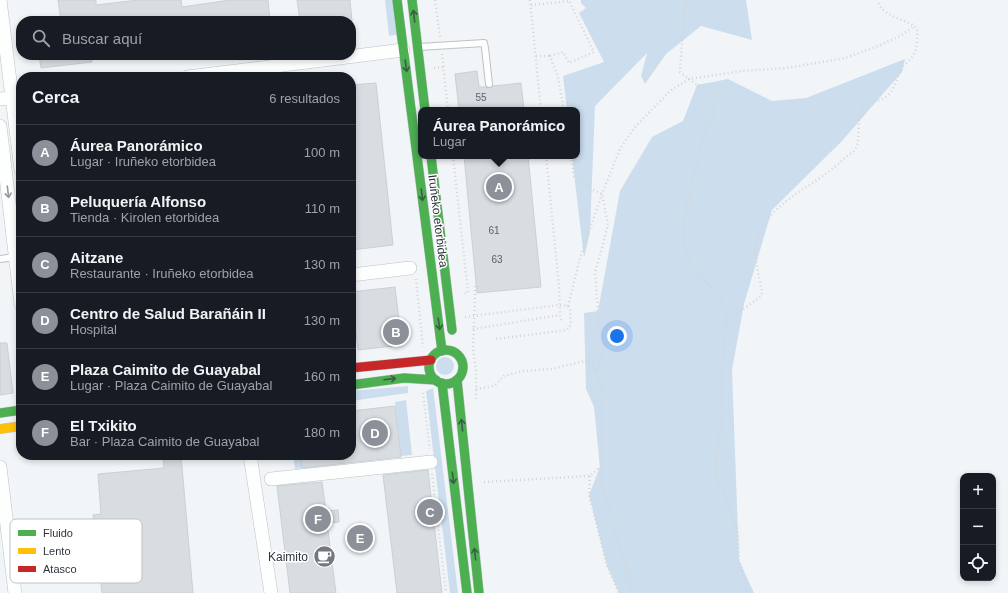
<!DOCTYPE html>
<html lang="es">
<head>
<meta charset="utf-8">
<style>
	body { margin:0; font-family:Arial,sans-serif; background:#20242c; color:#f1f3f6 }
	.controls { position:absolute; right:12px; bottom:12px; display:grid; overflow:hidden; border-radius:8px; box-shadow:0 2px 6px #0003 }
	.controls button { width:36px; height:36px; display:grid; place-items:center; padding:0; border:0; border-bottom:1px solid #363941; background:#171b24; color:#f1f3f6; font:20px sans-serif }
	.you { position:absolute; left:617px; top:336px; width:14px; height:14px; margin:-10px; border:3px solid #fff; border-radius:50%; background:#1a73e8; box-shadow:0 0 0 6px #1a73e833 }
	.badge { display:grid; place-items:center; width:26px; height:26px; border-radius:50%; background:#8c9099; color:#fff; font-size:13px; font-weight:700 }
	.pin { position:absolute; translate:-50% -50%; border:2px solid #fff; box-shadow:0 1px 4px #0006 }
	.popup { position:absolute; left:418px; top:107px; width:162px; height:52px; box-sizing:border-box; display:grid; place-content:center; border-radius:8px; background:#171b24; filter:drop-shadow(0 1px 3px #0005); font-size:13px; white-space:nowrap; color:#9ea1a6 }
	.popup b { font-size:15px; color:#f1f3f6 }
	.popup::after { content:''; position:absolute; left:50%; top:100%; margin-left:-8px; border:8px solid transparent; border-top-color:#171b24 }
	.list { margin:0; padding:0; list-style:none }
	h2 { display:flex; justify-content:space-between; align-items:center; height:52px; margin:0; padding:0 16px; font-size:17px }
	h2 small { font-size:13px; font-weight:400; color:#9ea1a6 }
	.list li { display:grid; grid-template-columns:26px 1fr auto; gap:12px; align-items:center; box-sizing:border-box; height:56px; padding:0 16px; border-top:1px solid #363941 }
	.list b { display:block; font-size:15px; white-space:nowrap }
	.list p { margin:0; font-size:13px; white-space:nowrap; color:#9ea1a6 }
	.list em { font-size:13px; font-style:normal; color:#9ea1a6 }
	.icon { flex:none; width:22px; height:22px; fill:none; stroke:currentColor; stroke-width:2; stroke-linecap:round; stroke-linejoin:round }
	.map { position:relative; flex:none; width:1008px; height:593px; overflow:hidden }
	.search { position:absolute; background:#171b24; box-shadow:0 2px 6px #0003; left:16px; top:16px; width:340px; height:44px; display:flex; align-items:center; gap:10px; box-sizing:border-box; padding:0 14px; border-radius:16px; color:#9ea1a6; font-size:15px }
	.panel { position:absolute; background:#171b24; box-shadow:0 2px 6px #0003; left:16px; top:72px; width:340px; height:388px; border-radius:16px }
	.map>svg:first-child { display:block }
	.green { fill:#cde }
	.building { fill:#d8dde1; stroke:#cbd0d5 }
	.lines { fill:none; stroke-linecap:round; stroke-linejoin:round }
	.lane-casing { stroke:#bdc2c6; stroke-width:8 }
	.street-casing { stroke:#bdc2c6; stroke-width:14 }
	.fast-casing { stroke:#bdc2c6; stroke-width:10 }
	.slow-casing { stroke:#bdc2c6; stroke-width:10 }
	.jam-casing { stroke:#bdc2c6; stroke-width:10 }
	.path { stroke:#d3d5d6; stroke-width:2.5; stroke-dasharray:1 3; stroke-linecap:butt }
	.lane { stroke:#fdfefe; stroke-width:6 }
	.street { stroke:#fdfefe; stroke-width:13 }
	.fast { stroke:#4caf50; stroke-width:9 }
	.slow { stroke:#ffc107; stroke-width:9 }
	.jam { stroke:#c62828; stroke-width:9 }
	.oneway { stroke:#385f42 }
	.oneway2 { stroke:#95999c }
	.labels { text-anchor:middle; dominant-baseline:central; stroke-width:3; stroke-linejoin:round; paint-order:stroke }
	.number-label { font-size:10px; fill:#5a6167 }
	.street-label { font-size:12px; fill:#2d343b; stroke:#fff }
	.poi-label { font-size:12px; fill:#2d343b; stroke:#fff; text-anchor:end }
	.key { fill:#fff; stroke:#c0c2c4; stroke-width:1 }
	.key-label { font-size:11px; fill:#2d343b }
</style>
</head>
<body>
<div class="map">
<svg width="1008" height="593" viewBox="0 0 1008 593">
	<rect width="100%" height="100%" fill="#f2f5f8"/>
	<g class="green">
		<path d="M385,0H397L401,34L389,36Z"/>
		<path d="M581,0H746L752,40L701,26L666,54L645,84L641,76L647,53L595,106L590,232L584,258L572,156H577V110H567L563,76L604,62L579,13L586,8L581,3Z"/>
		<path d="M905,59L902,72L842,141L772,210L744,304L732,370L739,560L754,593H619L607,566L589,495L600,467L594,407L586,389L584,313L598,311L620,191L652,137L683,121L697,85L728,79L772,101L806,98Z"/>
		<circle cx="445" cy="366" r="9"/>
		<path d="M408,386V393L351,401V391Z"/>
		<path d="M433,388L458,593H450L426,391Z"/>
		<path d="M406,400L412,455L401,456L395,402Z"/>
		<path d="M293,455H301L303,468L295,469Z"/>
	</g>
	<g class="building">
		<path d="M58,0H96V5L138,0H181L182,7L230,0H268L270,21H61Z"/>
		<path d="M297,0H350L352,21H300Z"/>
		<path d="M39,55H91L92,62L41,68Z"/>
		<path d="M477,71L479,87H485L489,88L493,86L521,83L524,110H459L455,74Z"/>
		<path d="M376,83L393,245L351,250V85Z"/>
		<path d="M464,156H528L541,287L477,293Z"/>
		<path d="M395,287L402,345L358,350L351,292Z"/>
		<path d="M0,343H7L13,393L0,395Z"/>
		<path d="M395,406L401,457L302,468L301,455H351V411Z"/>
		<path d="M163,455H181L193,593H102L93,515L101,514L98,474L164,468Z"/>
		<path d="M428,470L442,593H397L383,475Z"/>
		<path d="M322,482L326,511L338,510L339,522L327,523L336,593H290L277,486Z"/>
	</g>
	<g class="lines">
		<defs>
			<g id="lane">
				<path d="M419,47L484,43L485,48L489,84"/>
				<path d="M0,259L15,257"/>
			</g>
			<g id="street">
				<path d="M0,0L21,170"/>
				<path d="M188,77L403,50"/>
				<path d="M0,99L21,97"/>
				<path d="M0,126L21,304"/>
				<path d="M351,275L410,268"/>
				<path d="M250,455L271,593"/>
				<path d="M0,467L15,593"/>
				<path d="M271,479L431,462"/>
			</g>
			<g id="fast">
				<path d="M397,0L442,351"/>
				<path d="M412,0L425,110"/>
				<path d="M431,156L452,330"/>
				<circle cx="446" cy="367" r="17"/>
				<path d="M457,380L479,593"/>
				<path d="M442,383L467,593"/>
				<path d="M351,385L404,378L436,380"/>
				<path d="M0,413L21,410"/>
			</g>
			<path id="slow" d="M0,429L21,426"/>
			<path id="jam" d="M351,368L431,360"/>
		</defs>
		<use href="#lane" class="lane-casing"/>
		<use href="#street" class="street-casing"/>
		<use href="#fast" class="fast-casing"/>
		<use href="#slow" class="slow-casing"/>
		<use href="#jam" class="jam-casing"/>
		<g class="path">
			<path d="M435,0L440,37"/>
			<path d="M530,0L541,110"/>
			<path d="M687,0L684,15L680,72L697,85L715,88V103L711,121L704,134L691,186L683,226L684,249L691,264L717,294L727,309L721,386L723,414L716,460V479L727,498L738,531L739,560L747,593"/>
			<path d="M531,5L569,1"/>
			<path d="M442,54L448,110"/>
			<path d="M536,56H550"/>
			<path d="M434,68L443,67"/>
			<path d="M564,110L558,77L550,56L563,52L569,63L594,52L569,1L570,0"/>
			<path d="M453,156L468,293H463"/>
			<path d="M546,156L559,286L560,318L562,321"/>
			<path d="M571,156L574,176L587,187L602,194L608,225L603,244L595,273L598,311L603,347L597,371"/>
			<path d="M416,279L423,347"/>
			<path d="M475,286V297L473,348L476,371V401"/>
			<path d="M568,306L580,258L602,194L620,149L634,128L670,91L689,79L702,77L742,71L787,68L845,58L881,45L902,35L914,26"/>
			<path d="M465,317L560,305L568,306L570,310L571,324L567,330L496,339"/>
			<path d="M727,326L733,316L759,298L762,293C760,275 750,251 759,233C776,198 819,184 845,158C848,155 852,153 855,150C862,140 855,112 863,106C870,102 879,102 886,97C895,90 896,78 902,68C906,63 913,58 915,52C917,47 918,36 917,30C913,19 881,19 878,0"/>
			<path d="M473,329L560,315"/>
			<path d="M476,389L494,386L504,376L523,371L551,369L585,361L597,371L603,392L600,467L602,485L633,593"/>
			<path d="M423,393L430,449"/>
			<path d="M432,474L446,593"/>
			<path d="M590,476L589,495L607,566L619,593"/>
			<path d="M484,482L590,476L600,467"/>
		</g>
		<use href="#lane" class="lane"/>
		<use href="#street" class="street"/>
		<use href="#fast" class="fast"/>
		<use href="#slow" class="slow"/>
		<use href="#jam" class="jam"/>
	</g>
	<defs><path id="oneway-shaft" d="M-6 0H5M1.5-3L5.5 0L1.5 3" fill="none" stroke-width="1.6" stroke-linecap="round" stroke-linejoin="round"/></defs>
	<g class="oneway">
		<use href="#oneway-shaft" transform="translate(414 16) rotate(-97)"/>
		<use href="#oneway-shaft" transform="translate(406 66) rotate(82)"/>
		<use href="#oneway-shaft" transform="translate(422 195) rotate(83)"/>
		<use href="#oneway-shaft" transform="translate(439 324) rotate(82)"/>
		<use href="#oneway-shaft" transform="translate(390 379) rotate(-7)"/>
		<use href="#oneway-shaft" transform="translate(462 425) rotate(-96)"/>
		<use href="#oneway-shaft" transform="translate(453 478) rotate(83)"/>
		<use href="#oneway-shaft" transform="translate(475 554) rotate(-96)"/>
	</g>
	<use class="oneway2" href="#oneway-shaft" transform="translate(8 192) rotate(83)"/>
	<defs>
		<symbol id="cafe-disc" viewBox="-11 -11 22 22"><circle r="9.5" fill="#72787d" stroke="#fff"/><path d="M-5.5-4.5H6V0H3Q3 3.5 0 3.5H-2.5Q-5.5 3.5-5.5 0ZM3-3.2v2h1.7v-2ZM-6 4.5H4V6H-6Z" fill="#fff"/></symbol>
	</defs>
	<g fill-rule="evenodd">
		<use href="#cafe-disc" x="312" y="544" width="25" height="25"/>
	</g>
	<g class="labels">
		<g class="number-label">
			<text x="481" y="97">55</text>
			<text x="494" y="230">61</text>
			<text x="497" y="259">63</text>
		</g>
		<g class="street-label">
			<text transform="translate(438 221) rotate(83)">Iruñeko etorbidea</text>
		</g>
		<g class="poi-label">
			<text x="308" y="557">Kaimito</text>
		</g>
	</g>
	<rect x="10" y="519" width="132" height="64" rx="6" class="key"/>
	<rect x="18" y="530" width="18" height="6" fill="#4caf50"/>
	<rect x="18" y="548" width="18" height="6" fill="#ffc107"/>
	<rect x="18" y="566" width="18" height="6" fill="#c62828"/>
	<g class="key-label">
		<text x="43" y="537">Fluido</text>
		<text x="43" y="555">Lento</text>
		<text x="43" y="573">Atasco</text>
	</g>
</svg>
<div class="controls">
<button>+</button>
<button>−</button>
<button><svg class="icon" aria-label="locate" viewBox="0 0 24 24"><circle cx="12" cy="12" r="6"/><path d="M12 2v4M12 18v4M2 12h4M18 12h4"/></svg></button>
</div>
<div class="you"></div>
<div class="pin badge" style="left:499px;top:187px">A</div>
<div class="popup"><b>Áurea Panorámico</b>Lugar</div>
<div class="pin badge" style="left:396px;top:332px">B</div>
<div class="pin badge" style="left:430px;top:512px">C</div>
<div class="pin badge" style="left:375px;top:433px">D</div>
<div class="pin badge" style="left:360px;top:538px">E</div>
<div class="pin badge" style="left:318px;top:519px">F</div>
<div class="search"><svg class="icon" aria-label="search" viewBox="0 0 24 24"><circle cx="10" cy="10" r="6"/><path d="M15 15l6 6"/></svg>Buscar aquí</div>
<section class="panel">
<h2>Cerca<small>6 resultados</small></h2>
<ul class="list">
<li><span class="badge">A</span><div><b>Áurea Panorámico</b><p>Lugar · Iruñeko etorbidea</p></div><em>100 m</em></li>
<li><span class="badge">B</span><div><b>Peluquería Alfonso</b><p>Tienda · Kirolen etorbidea</p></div><em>110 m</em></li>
<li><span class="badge">C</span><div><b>Aitzane</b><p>Restaurante · Iruñeko etorbidea</p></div><em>130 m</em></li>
<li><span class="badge">D</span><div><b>Centro de Salud Barañáin II</b><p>Hospital</p></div><em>130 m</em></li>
<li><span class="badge">E</span><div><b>Plaza Caimito de Guayabal</b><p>Lugar · Plaza Caimito de Guayabal</p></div><em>160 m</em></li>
<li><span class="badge">F</span><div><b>El Txikito</b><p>Bar · Plaza Caimito de Guayabal</p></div><em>180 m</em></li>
</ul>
</section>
</div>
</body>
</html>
